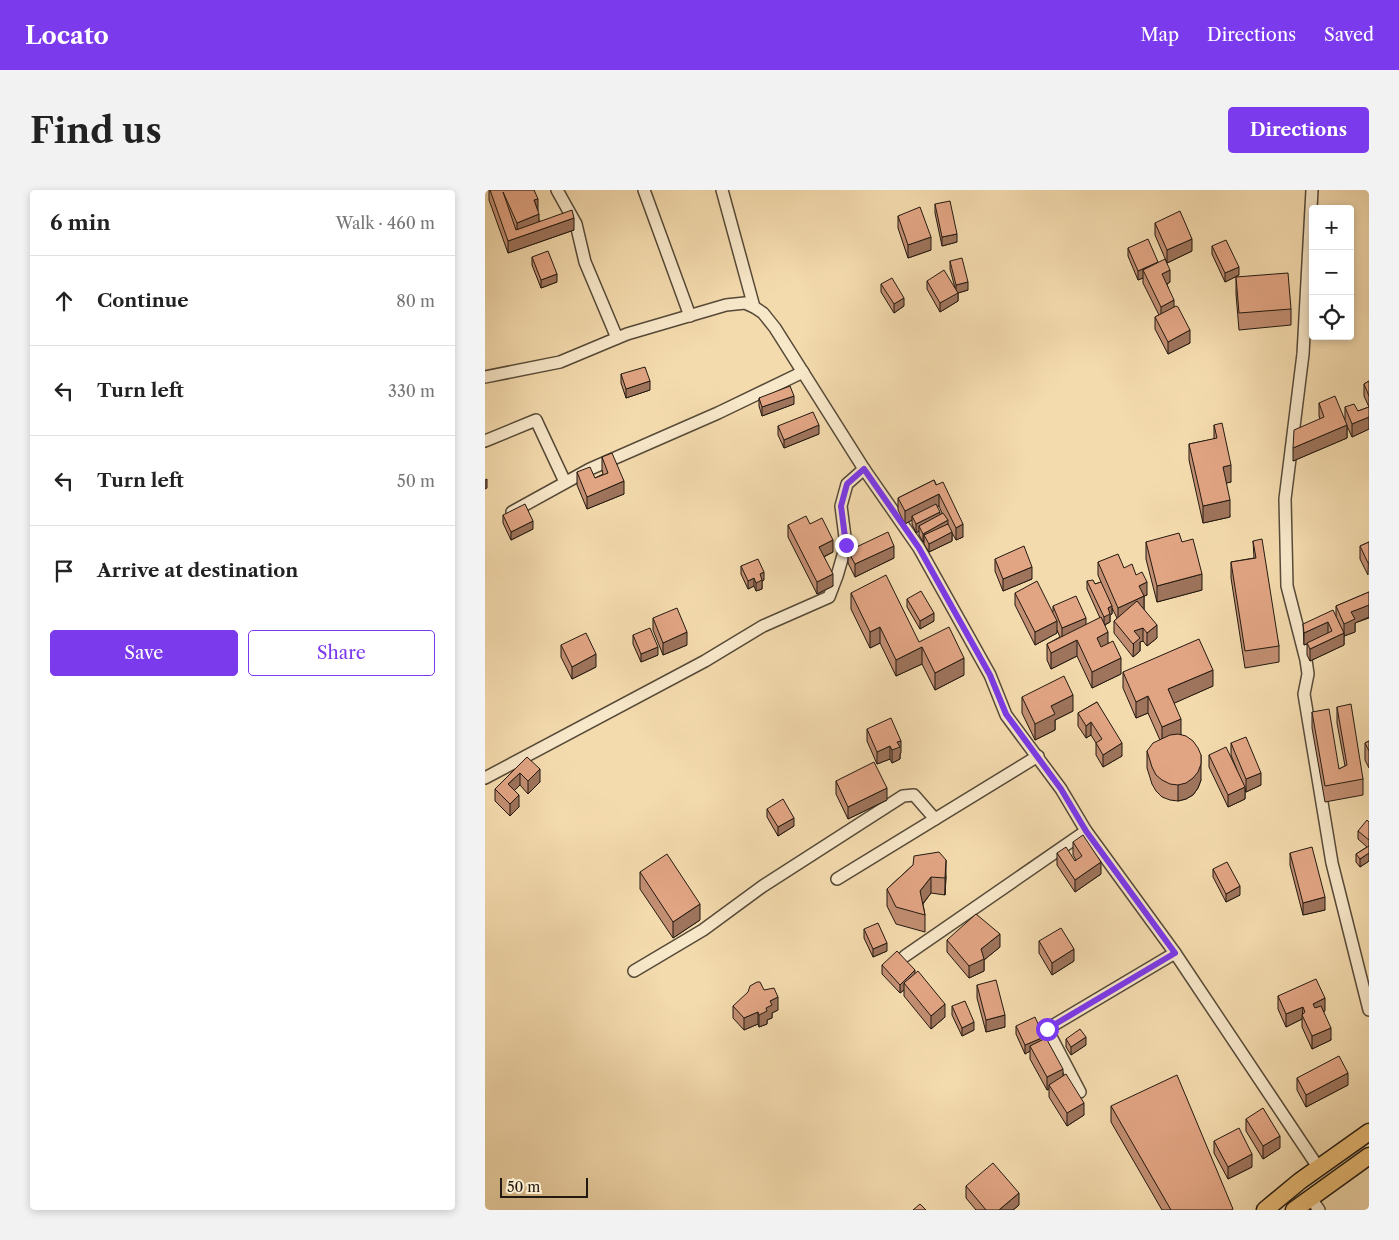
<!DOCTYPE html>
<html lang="en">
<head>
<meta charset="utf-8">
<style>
	body { margin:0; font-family:"Libre Caslon Text",serif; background:#f2f2f2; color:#222 }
	.controls { position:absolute; right:15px; top:15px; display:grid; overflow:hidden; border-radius:5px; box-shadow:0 2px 8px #0003 }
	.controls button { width:45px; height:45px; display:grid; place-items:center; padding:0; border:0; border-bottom:1px solid #e0e0e0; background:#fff; color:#222; font:25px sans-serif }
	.scale { position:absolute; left:15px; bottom:12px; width:88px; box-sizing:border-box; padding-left:5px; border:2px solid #221910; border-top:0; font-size:14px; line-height:18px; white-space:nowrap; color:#221910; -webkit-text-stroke:4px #f8e8ca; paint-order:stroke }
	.stop { position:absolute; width:15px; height:15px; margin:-11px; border:4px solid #7c3aed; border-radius:50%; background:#fff }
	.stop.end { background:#7c3aed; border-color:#fff; box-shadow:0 1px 5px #0008 }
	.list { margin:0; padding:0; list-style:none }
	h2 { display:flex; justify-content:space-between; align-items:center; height:65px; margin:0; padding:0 20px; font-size:21px }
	h2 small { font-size:16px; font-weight:400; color:#767676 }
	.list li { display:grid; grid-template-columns:32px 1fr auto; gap:15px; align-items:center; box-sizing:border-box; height:90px; padding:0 20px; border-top:1px solid #e0e0e0 }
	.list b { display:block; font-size:19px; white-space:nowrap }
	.list em { font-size:16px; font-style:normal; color:#767676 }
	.actions { display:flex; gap:10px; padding:15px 20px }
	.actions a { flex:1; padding:11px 0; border:1px solid #7c3aed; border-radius:5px; text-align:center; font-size:18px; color:#7c3aed }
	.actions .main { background:#7c3aed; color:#fff }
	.icon { flex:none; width:28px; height:28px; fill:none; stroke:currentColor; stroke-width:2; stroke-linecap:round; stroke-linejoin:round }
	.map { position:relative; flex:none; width:884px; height:1020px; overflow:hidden; border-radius:5px }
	header { display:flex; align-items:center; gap:30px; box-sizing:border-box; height:70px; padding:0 25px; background:#7c3aed; color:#fff }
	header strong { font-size:24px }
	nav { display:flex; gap:28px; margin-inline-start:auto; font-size:18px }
	.intro { display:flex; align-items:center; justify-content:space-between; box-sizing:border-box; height:120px; padding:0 30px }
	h1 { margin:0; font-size:35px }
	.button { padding:12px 22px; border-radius:5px; background:#7c3aed; color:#fff; font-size:18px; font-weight:700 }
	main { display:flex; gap:30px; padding:0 30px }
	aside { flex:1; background:#fff; border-radius:5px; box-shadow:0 2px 8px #0003 }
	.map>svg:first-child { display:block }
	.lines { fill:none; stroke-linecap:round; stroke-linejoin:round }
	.minor-casing { stroke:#564a38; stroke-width:14 }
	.highway-casing { stroke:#221910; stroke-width:19 }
	.minor { stroke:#f8e8ca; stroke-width:11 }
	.highway { stroke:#eabe77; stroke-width:16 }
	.wall { fill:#c28e72; stroke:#221910; fill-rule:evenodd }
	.shaded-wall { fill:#9e745c; stroke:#221910 }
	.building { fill:#e2a584; stroke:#221910 }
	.route { stroke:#7c3aed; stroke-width:6 }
</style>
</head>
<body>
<header>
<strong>Locato</strong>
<nav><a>Map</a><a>Directions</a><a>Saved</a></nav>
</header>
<div class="intro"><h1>Find us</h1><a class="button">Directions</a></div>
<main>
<aside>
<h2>6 min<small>Walk · 460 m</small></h2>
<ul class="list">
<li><svg class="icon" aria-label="ahead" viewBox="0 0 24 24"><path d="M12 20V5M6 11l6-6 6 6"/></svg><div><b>Continue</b></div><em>80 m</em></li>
<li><svg class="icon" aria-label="left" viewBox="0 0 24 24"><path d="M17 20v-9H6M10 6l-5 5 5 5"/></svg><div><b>Turn left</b></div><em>330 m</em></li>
<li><svg class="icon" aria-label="left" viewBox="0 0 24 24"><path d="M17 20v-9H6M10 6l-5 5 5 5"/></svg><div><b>Turn left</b></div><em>50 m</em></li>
<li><svg class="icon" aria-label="arrive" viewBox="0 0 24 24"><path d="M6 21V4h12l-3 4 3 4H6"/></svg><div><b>Arrive at destination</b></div></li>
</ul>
<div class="actions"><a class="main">Save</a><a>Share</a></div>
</aside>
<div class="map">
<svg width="884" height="1020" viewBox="0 0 884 1020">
	<rect width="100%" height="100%" fill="#f4dbae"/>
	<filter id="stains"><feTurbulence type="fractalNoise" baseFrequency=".004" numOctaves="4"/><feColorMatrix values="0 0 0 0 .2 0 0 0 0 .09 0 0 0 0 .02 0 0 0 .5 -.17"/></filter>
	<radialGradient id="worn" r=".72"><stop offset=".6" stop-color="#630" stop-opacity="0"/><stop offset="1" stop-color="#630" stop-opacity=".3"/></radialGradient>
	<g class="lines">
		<defs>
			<g id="minor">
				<path d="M72,0L91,34L100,72L132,148"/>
				<path d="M159,0L205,126"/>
				<path d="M237,0L269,117"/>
				<path d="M827,0L818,164L800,309L802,396L821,470L823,484L819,504L847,673L884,820"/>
				<path d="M0,187L75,172L142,144L241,115L260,113L269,117L278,123L290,138L379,279L434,358L505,485L521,525L576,599L601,641L690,763L833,977"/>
				<path d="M0,251L51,230L80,292"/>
				<path d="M27,322L105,279L233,223L318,182"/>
				<path d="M0,588L220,471L278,436L344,407L352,386L361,355L356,316L362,294L379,279"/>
				<path d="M352,689L553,566"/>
				<path d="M420,766L601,641"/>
				<path d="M149,781L218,740L278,696L418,606L429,605L450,629"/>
				<path d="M595,902L562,839L690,763"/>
				<path d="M825,1007L834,1020"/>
			</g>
			<g id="highway">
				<path d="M780,1020L815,991L884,942"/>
				<path d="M809,1020L884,966"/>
			</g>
		</defs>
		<use href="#minor" class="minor-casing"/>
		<use href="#highway" class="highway-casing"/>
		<use href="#minor" class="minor"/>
		<use href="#highway" class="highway"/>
	</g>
	<g class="wall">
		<path d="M4,0H49L54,31L89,40L23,63L4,10Z"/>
		<path d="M450,14L472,52L457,56L450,23Z"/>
		<path d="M413,26L446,60L423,68L413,38Z"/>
		<path d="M670,33L707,61L682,73L670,45Z"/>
		<path d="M727,56L754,85L740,92L727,64Z"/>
		<path d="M643,58L673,72L685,92L682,94L689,117L705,153L683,164L670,139V127L674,125L658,93V88L653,90L643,66Z"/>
		<path d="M47,67L72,92L56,98L47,75Z"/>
		<path d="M465,71L483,100L473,103V111L455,122L442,99V91L470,98L465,79Z"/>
		<path d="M751,87L806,119V135L754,140L751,104Z"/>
		<path d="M396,94L419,116L409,123L396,102Z"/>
		<path d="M136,184L165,200L141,208L136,193Z"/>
		<path d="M884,191V239L867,247L862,236V248L808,271L835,229L834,226V213L860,230V217L873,221L884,217L879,206V194Z"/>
		<path d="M274,208L309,214L277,226L274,216Z"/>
		<path d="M729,235L746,292L741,293L745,327L718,333L704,270V254L729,249Z"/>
		<path d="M293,236L334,244L299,258L293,245Z"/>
		<path d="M117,267L139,304L102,319L92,295V282L110,288L118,284L117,280Z"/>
		<path d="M449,290L478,347L471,350L467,343V351L444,362L439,354V351L438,352L434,345V341L431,343L427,334V330L420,334L413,320V308ZM454,316L457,323L455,325L452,317Z"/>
		<path d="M18,325L48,339L26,350L18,333Z"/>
		<path d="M325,334L348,362L339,367L348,396L332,404L303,347V335Z"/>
		<path d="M768,351L794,456V472L760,478L746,388V372L769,368Z"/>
		<path d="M661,352H697L717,400L672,412L661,369Z"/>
		<path d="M884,352L883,385L875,369V356Z"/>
		<path d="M363,361L409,368L370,387L363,373Z"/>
		<path d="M510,369L547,389L518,401L510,381Z"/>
		<path d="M613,372L639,378L651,385L662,405L659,406V419L672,448L662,456L658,451L655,452V461L648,467L629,443V431L632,428L627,418V424L625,425V432L620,435L623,454L636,484L607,498L592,466L566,479L562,470V454L575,447L572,440V443L550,455L530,415V403L568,422V416L601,435L615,428L602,399V391L610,394L616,392L613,385Z"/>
		<path d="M256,376L279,390L277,391V399L271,401L269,396L263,399L256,384Z"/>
		<path d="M884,402V428L870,433V442L859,446V455L825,471L822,465V454L819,455L818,434L851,427V416Z"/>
		<path d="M366,403L434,452L479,485L450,500L437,474L411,486L395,453L385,458L366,419Z"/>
		<path d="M422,409L449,431L435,439L422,417Z"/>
		<path d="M168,428L202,455L178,465L168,440Z"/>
		<path d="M148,445L173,465L156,472L148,454Z"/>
		<path d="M76,455L111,477L87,489L76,467Z"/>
		<path d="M638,482L728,496L689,513L696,545L716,590L713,598L708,605L701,609L693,611L685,610L677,607L671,601L667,594L662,578V561L675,550L663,523L651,528L638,498Z"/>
		<path d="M537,507L588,521L570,530V540L550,550L537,523Z"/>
		<path d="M612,512L637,566L618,577L611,565V553L606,545L601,548L593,536V523Z"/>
		<path d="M852,517L878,589V605L840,612L827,538V522L854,579L860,576L852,533Z"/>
		<path d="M382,539L416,563L415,564V569L407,573L405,569L392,574L382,551Z"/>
		<path d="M884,551V578L880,570V553Z"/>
		<path d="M746,553L776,595L761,602L760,599V609L743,617L724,577V565L752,580L746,565Z"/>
		<path d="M42,567L55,592L43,604L35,595L29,600L34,617L25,626L10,611V599Z"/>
		<path d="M351,591L402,610L363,629L351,604Z"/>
		<path d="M282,619L309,636L293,646L282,627Z"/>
		<path d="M884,632V671L875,677L871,672V664L882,657L873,649V641Z"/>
		<path d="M588,652L616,684L590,702L572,675V663L590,671L591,670L588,665Z"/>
		<path d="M805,663L840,720L818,725L805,675Z"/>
		<path d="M428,675L461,686L460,705L446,703L438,714L440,725V742L411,734L402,716V699Z"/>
		<path d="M728,679L755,705L741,712L728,687Z"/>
		<path d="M155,682L215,730L188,748L155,699Z"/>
		<path d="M379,739L402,761L388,767L379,748Z"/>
		<path d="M462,750L515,757L499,770V781L484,788L462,762Z"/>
		<path d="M554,751L589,771L567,785L554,763Z"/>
		<path d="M397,775L430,784L460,827L446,839L419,806V800L415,803L397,784Z"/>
		<path d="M492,795L520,837L501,842L492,808Z"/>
		<path d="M279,800L293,820L287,823V828L282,830V834L274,837L273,834L259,840L248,828V816Z"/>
		<path d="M793,806L840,821H838L846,850L827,859L817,837V829L801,837L793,819Z"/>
		<path d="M467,816L489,840L477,846L467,825Z"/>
		<path d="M531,836L559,849L578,886L599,925L582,936L564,907V899L562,900L545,869V861L540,864L531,844Z"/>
		<path d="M581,849L601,855L586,865L581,857Z"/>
		<path d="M812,888L863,895L821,917L812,900Z"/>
		<path d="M626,916L748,1020H677L626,932Z"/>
		<path d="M761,929L795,958L778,969L761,941Z"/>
		<path d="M729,951L767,977L743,989L729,963Z"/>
		<path d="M481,996L534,1015L528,1020H491L481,1008Z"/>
	</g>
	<g class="shaded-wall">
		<path d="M53,9V21L49,10Z"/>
		<path d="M54,24V37L32,46V33Z"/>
		<path d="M89,28V40L23,63V51Z"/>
		<path d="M472,44V52L457,56V47Z"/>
		<path d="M446,47V60L423,68V55Z"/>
		<path d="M707,49V61L682,73V60Z"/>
		<path d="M673,72L658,80V88L653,90V81Z"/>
		<path d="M754,77V85L740,92V83Z"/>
		<path d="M685,80V92L677,97V84Z"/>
		<path d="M72,84V92L56,98V90Z"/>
		<path d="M483,92V100L473,103V111L455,122V113L471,103V95Z"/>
		<path d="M419,108V116L409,123V114Z"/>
		<path d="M689,110V122L676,129V117Z"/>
		<path d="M705,140V153L683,164V152Z"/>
		<path d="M165,191V200L141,208V199Z"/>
		<path d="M309,206V214L277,226V217Z"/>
		<path d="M884,227V239L867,247V234Z"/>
		<path d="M334,235V244L299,258V250Z"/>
		<path d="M862,235V248L808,271V258Z"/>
		<path d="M746,275V292L738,294V277Z"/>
		<path d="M2,289V298L0,299V290Z"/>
		<path d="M139,291V304L102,319V307Z"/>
		<path d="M454,304V316L429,329L427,326V330L420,334V321Z"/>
		<path d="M745,310V327L718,333V316Z"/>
		<path d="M455,322V331L434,336V341L431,343V334Z"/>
		<path d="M463,330V338L439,345V351L438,352V344Z"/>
		<path d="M48,331V339L26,350V342Z"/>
		<path d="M478,334V347L471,350V338Z"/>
		<path d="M467,342V351L444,362V354Z"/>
		<path d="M348,350V362L334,369V357Z"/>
		<path d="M409,356V368L370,387V374Z"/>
		<path d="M547,377V389L518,401V389Z"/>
		<path d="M279,382V390L277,391V399L271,401V393L275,384Z"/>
		<path d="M348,384V396L332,404V392Z"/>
		<path d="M717,384V400L672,412V396Z"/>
		<path d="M269,388V396L263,399V391Z"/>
		<path d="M662,392V405L654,408V396Z"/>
		<path d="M659,406V419L633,430V418Z"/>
		<path d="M884,415V427L870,433V442L859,446V434L866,422Z"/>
		<path d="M627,416V424L625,425V432L619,435V427L623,418Z"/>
		<path d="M449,423V431L435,439V431Z"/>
		<path d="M601,428V441L577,451V438Z"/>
		<path d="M572,431V443L550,455V442Z"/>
		<path d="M843,432V444L819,455V443Z"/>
		<path d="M672,435V448L662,456V443Z"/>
		<path d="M395,437V453L385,458V442Z"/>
		<path d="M658,438V451L655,452V461L648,467L649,441Z"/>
		<path d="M202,442V455L178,465V453Z"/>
		<path d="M623,442V459L612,465V448Z"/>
		<path d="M859,443V455L825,471V459Z"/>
		<path d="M592,450V466L566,479V463Z"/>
		<path d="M173,457V465L156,472V464Z"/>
		<path d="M437,457V474L411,486V470Z"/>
		<path d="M111,464V477L87,489V477Z"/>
		<path d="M479,468V485L450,500V483Z"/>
		<path d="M636,468V484L607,498V482Z"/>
		<path d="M728,480V496L683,516V499Z"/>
		<path d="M588,505V521L570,530V540L550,550V534L566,516Z"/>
		<path d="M663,506V523L651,528V512Z"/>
		<path d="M696,529V545L677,553V537Z"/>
		<path d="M606,532V545L601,548V536Z"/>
		<path d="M416,551V563L415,564V569L407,573V560L412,552Z"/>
		<path d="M637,553V566L618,577V565Z"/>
		<path d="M405,556V569L392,574V562Z"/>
		<path d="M716,565V590L713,598L708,605L701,609L693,611V595Z"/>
		<path d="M55,579V592L43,604V591Z"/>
		<path d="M35,583V595L23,607V594Z"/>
		<path d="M776,583V595L761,602V589Z"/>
		<path d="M760,597V609L743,617V605Z"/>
		<path d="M402,598V610L363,629V617Z"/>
		<path d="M34,605V617L25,626V614Z"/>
		<path d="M309,628V636L293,646V637Z"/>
		<path d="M884,663V671L875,677V669Z"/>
		<path d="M461,670V686L460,705V688Z"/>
		<path d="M616,672V684L590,702V690Z"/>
		<path d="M446,687V703L435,717V701Z"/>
		<path d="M755,696V705L741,712V704Z"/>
		<path d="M840,707V720L818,725V713Z"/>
		<path d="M215,714V730L188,748V732Z"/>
		<path d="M515,744V757L499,770V781L484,788V776L496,759Z"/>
		<path d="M402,753V761L388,767V759Z"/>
		<path d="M589,759V771L567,785V773Z"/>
		<path d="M430,780V789L419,793V800L415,803V795Z"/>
		<path d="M293,807V820L287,823V828L282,830V834L274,837V825L281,818L285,811Z"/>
		<path d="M840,808V821L828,826V814Z"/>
		<path d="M460,814V827L446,839V826Z"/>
		<path d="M818,817L817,829L801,837V824Z"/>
		<path d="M273,822V834L259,840V828Z"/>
		<path d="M520,825V837L501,842V830Z"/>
		<path d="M489,832V840L477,846V838Z"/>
		<path d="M846,838V850L827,859V846Z"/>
		<path d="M559,847V855L545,856V861L540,864V855Z"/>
		<path d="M601,847V855L586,865V857Z"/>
		<path d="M578,879V891L564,895V899L562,900V887Z"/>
		<path d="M863,883V895L821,917V905Z"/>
		<path d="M599,913V925L582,936V923Z"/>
		<path d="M795,946V958L778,969V956Z"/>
		<path d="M767,964V977L743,989V977Z"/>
		<path d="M534,1003V1015L528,1020H514Z"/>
	</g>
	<g class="building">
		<path d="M5,0H49L53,9L49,10L54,24L32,33L18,2L31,40L87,20L89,28L23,51Z"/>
		<path d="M465,11L472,44L457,47L450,14Z"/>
		<path d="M435,17L446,47L423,55L413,26Z"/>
		<path d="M695,21L707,49L682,60L670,33Z"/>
		<path d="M663,49L673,72L653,81L643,58Z"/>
		<path d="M741,50L754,77L740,83L727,56Z"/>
		<path d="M63,61L72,84L56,90L47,67Z"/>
		<path d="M477,68L483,92L471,95L465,71Z"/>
		<path d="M680,69L685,80L677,84L689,110L676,117L658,80Z"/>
		<path d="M459,80L473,103L455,113L442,91Z"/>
		<path d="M803,83L806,119L754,123L751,87Z"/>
		<path d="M407,88L419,108L409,114L396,94Z"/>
		<path d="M691,116L693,117L705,140L683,152L670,127Z"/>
		<path d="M160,177L165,191L141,199L136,184Z"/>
		<path d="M884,191V206L879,194Z"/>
		<path d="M305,196L309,206L277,217L274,208Z"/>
		<path d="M850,206L862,235L808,258L809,240L839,227L834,213Z"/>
		<path d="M869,214L873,221L884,217V227L867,234L860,217Z"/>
		<path d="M328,222L334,235L299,250L293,236Z"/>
		<path d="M737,233L746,275L738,277L745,310L718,316L704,254L732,248L729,235Z"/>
		<path d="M127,263L139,291L102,307L92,282L105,277L110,288L123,283L117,267Z"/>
		<path d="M449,290L451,295L458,292L478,334L471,338L454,304L420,321L413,308Z"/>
		<path d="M40,314L48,331L26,342L18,325Z"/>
		<path d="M451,314L455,322L431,334L427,326Z"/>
		<path d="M458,323L463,330L438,344L434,336Z"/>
		<path d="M321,326L325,334L337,328L348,350L334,357L348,384L332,392L303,335Z"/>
		<path d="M463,334L467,342L444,354L439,345Z"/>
		<path d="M403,342L409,356L370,374L363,361Z"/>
		<path d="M694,343L697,352L708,349L717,384L672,396L661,352Z"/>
		<path d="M777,349L794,456L760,461L746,372L771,368L768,351Z"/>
		<path d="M884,352V373H883L875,356Z"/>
		<path d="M539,356L547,377L518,389L510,369Z"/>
		<path d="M633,364L639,378L647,374L651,385L657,382L662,392L654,396L659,406L633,418L613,372Z"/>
		<path d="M273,369L279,382L275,384L277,390L271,393L269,388L263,391L256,376Z"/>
		<path d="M401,385L434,452L464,437L479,468L450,483L437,457L411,470L395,437L385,442L366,403Z"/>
		<path d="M608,390L610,394L616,392L627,416L623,418L625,424L619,427L602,391Z"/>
		<path d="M552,391L572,431L550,442L530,403Z"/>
		<path d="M436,401L449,423L435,431L422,409Z"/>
		<path d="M884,402V415L866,422L870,429L859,434L851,416Z"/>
		<path d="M591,406L601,428L577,438L568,416Z"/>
		<path d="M652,411L672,435L662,443L658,438L649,441L655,448L648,454L629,431Z"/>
		<path d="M192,418L202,442L178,453L168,428Z"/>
		<path d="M848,420L859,443L825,459L822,453L847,441L843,432L819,443L818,434Z"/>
		<path d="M616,427L623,442L612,448L616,457L628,451L636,468L607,482L592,450L566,463L562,454Z"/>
		<path d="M165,438L173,457L156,464L148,445Z"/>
		<path d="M101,443L111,464L87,477L76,455Z"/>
		<path d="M714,449L728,480L683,499L696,529L677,537L663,506L651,512L638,482Z"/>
		<path d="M579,486L588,505L566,516L570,524L550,534L537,507Z"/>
		<path d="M612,512L637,553L618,565L611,553L617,549L606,532L601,536L593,523Z"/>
		<path d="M866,514L878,589L840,596L827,522L844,519L854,579L862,575L852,517Z"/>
		<path d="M406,528L416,551L412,552L415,557L407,560L405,556L392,562L382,539Z"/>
		<path d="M693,544L701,546L708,551L713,558L716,565V574L713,582L708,588L701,593L693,595L685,594L677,590L671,585L667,577L662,561L668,553L685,545Z"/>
		<path d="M761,547L776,583L761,589L746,553Z"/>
		<path d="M884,551V561L880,553Z"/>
		<path d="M741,557L760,597L743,605L724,565Z"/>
		<path d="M42,567L55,579L43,591L35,583L23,594L34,605L25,614L10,599Z"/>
		<path d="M389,572L402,598L363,617L351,591Z"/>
		<path d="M298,609L309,628L293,637L282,619Z"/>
		<path d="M882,630L884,632V650L873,641Z"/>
		<path d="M598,645L616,672L590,690L572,663L581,657L590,671L597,666L588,652Z"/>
		<path d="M884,656V663L875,669L871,664Z"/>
		<path d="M827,657L840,707L818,713L805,663Z"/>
		<path d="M454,662L461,670L460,688L446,687L435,701L440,725L411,717L402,699L428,675L429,666Z"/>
		<path d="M182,664L215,714L188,732L155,682Z"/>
		<path d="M742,672L755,696L741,704L728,679Z"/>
		<path d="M491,724L515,744L496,759L499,769L484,776L462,750Z"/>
		<path d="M393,733L402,753L388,759L379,739Z"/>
		<path d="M576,738L589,759L567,773L554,751Z"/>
		<path d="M412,761L430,780L415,795L397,775Z"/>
		<path d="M433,781L460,814L446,826L419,793Z"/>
		<path d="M831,789L840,808L828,814L830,818L836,816L846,838L827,846L817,825L820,822L818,817L801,824L793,806Z"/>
		<path d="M511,790L520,825L501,830L492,795Z"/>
		<path d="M272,792H275L279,800L289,798L293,807L285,811L287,815L281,818L282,821L274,825L273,822L259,828L248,816L263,802L265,796Z"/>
		<path d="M480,811L489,832L477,838L467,816Z"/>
		<path d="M550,827L559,847L540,855L531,836Z"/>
		<path d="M595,839L601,847L586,857L581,849Z"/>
		<path d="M561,848L578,879L562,887L545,856Z"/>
		<path d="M854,866L863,883L821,905L812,888Z"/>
		<path d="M581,884L599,913L582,923L564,895Z"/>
		<path d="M692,885L748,1019L746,1020H686L626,916Z"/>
		<path d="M778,918L795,946L778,956L761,929Z"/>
		<path d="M754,938L767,964L743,977L729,951Z"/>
		<path d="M508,973L534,1003L514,1020H501L481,996Z"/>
		<path d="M435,1014L441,1020H428Z"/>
	</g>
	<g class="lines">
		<path class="route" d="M361,355L356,316L362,294L379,279L434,358L505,485L521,524L576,599L601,641L690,763L562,839"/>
	</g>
	<rect width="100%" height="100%" filter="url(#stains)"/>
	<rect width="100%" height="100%" fill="url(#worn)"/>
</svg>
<div class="controls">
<button>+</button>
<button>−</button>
<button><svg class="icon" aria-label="locate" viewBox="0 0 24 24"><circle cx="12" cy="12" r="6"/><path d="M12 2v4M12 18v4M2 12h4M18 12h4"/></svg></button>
</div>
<div class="scale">50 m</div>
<div class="stop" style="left:562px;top:839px"></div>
<div class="stop end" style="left:361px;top:355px"></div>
</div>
</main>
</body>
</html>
